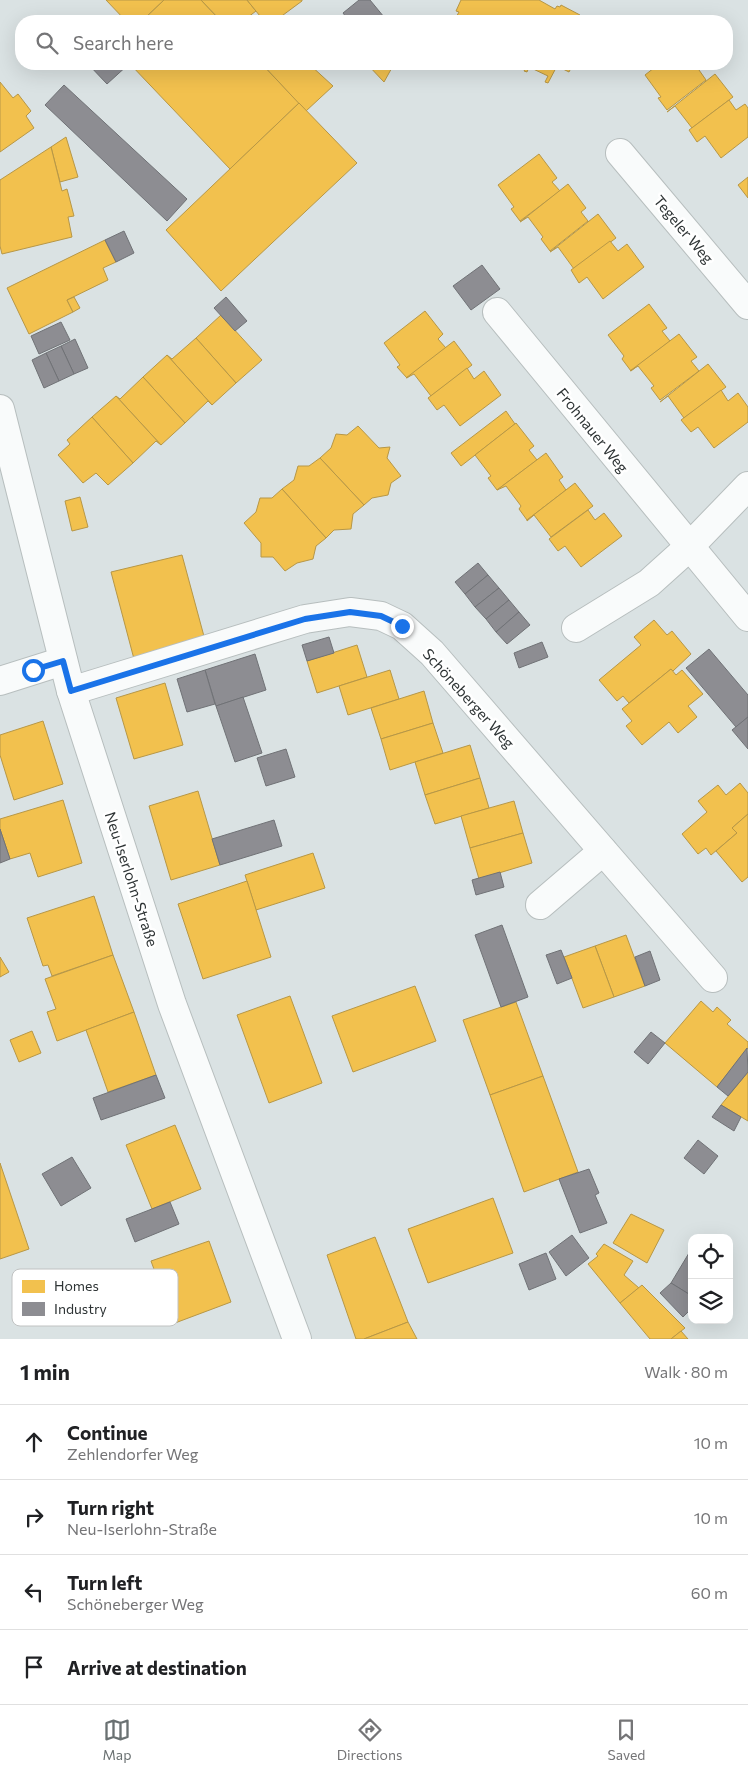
<!DOCTYPE html>
<html lang="en">
<head>
<meta charset="utf-8">
<style>
	body { margin:0; font-family:Commissioner,sans-serif; background:#f6f6f6; color:#202124 }
	.controls { position:absolute; right:15px; bottom:15px; display:grid; overflow:hidden; border-radius:10px; box-shadow:0 5px 20px #0002 }
	.controls button { width:45px; height:45px; display:grid; place-items:center; padding:0; border:0; border-bottom:1px solid #e0e0e0; background:#fff; color:#202124; font:25px sans-serif }
	.stop { position:absolute; width:15px; height:15px; margin:-11px; border:4px solid #1a73e8; border-radius:50%; background:#fff }
	.stop.end { background:#1a73e8; border-color:#fff; box-shadow:0 1px 5px #0008 }
	.list { margin:0; padding:0; list-style:none }
	h2 { display:flex; justify-content:space-between; align-items:center; height:65px; margin:0; padding:0 20px; font-size:21px }
	h2 small { font-size:16px; font-weight:400; color:#757577 }
	.list li { display:grid; grid-template-columns:32px 1fr auto; gap:15px; align-items:center; box-sizing:border-box; height:75px; padding:0 20px; border-top:1px solid #e0e0e0 }
	.list b { display:block; font-size:19px; white-space:nowrap }
	.list p { margin:0; font-size:16px; white-space:nowrap; color:#757577 }
	.list em { font-size:16px; font-style:normal; color:#757577 }
	.icon { flex:none; width:28px; height:28px; fill:none; stroke:currentColor; stroke-width:2; stroke-linecap:round; stroke-linejoin:round }
	.map { position:relative; flex:none; width:748px; height:1339px; overflow:hidden }
	.search { position:absolute; background:#fff; box-shadow:0 5px 20px #0002; left:15px; right:15px; top:15px; height:55px; display:flex; align-items:center; gap:12px; box-sizing:border-box; padding:0 18px; border-radius:20px; color:#757577; font-size:19px }
	.sheet { height:365px; background:#fff }
	nav { display:flex; justify-content:space-around; align-items:center; box-sizing:border-box; height:70px; border-top:1px solid #e0e0e0; background:#fff; font-size:14px; color:#757577 }
	nav a { display:grid; justify-items:center; gap:2px }
	nav .on { color:#6a7172 }
	.map>svg:first-child { display:block }
	.homes { fill:#f2c14e; stroke:#b79746 }
	.industry { fill:#8d8d92; stroke:#707276 }
	.lines { fill:none; stroke-linecap:round; stroke-linejoin:round }
	.street-casing { stroke:#b7bebe; stroke-width:30 }
	.street { stroke:#f9fbfb; stroke-width:28 }
	.route { stroke:#1a73e8; stroke-width:6 }
	.labels { text-anchor:middle; dominant-baseline:central; stroke-width:5; stroke-linejoin:round; paint-order:stroke }
	.street-label { font-size:15px; fill:#2e3435; stroke:#fff }
	.key { fill:#fff; stroke:#c0c2c2; stroke-width:1 }
	.key-label { font-size:14px; fill:#2e3435 }
</style>
</head>
<body>
<div class="map">
<svg width="748" height="1339" viewBox="0 0 748 1339">
	<rect width="100%" height="100%" fill="#dae2e3"/>
	<g class="homes">
		<path d="M106,0H164L142,21H126Z"/>
		<path d="M164,0H201L221,21H142Z"/>
		<path d="M201,0H247L256,11L243,21H221Z"/>
		<path d="M247,0H302V1L275,21H264Z"/>
		<path d="M461,0H539L555,9L557,6L560,7L561,5L580,15L579,16L582,17L580,21H454L459,12L456,11Z"/>
		<path d="M130,64H262L299,103L230,169Z"/>
		<path d="M262,64H309L333,86L306,111Z"/>
		<path d="M367,64H394L384,82Z"/>
		<path d="M523,64H573L569,72L557,66L548,83L545,82L548,76L529,67L527,72L524,71L527,66Z"/>
		<path d="M659,64H701L703,67L699,70L706,80L667,110L658,98L661,97L645,75Z"/>
		<path d="M715,74L733,97L692,128L675,106L667,112Z"/>
		<path d="M0,82L13,98L18,94L31,111L26,116L34,128L0,152Z"/>
		<path d="M729,100L736,110L745,104L748,108V137L721,158L705,136L697,142L689,130Z"/>
		<path d="M299,103L357,163L221,291L166,230Z"/>
		<path d="M66,137L78,177L60,182L51,147Z"/>
		<path d="M51,147L62,191L67,189L74,216L68,217L72,237L2,254L0,246V180Z"/>
		<path d="M539,154L557,178L552,182L560,191L520,221L511,209L514,207L498,185Z"/>
		<path d="M748,177V198L738,185Z"/>
		<path d="M568,184L586,208L581,212L588,221L550,251L541,239L543,237L528,217L520,222Z"/>
		<path d="M598,214L616,238L574,269L558,247L550,252Z"/>
		<path d="M105,240L116,262L103,268L108,280L67,300L73,312L29,334L7,288Z"/>
		<path d="M610,241L618,251L627,244L644,267L603,299L587,277L579,283L571,270Z"/>
		<path d="M74,297L80,308L73,312L67,300Z"/>
		<path d="M649,304L667,328L662,331L670,341L631,371L622,359L624,356L608,335Z"/>
		<path d="M425,311L443,334L438,339L446,348L407,378L397,367L400,365L384,343Z"/>
		<path d="M221,315L262,360L236,383L196,338Z"/>
		<path d="M679,334L697,357L691,361L699,371L660,400L651,388L654,386L638,366L630,371Z"/>
		<path d="M196,338L236,383L212,405L167,355L172,359Z"/>
		<path d="M454,341L472,365L431,396L414,374L406,378Z"/>
		<path d="M167,355L212,405L208,401L185,423L143,377Z"/>
		<path d="M708,364L726,387L684,418L668,396L660,402Z"/>
		<path d="M467,368L474,379L484,371L501,395L460,426L444,405L437,410L428,398Z"/>
		<path d="M143,377L185,423L161,445L116,396L120,399Z"/>
		<path d="M721,390L728,401L738,393L748,407V422L714,448L698,427L691,432L681,420Z"/>
		<path d="M116,396L161,445L156,441L133,463L92,417Z"/>
		<path d="M506,411L515,424L461,466L451,453Z"/>
		<path d="M92,417L133,463L108,485L96,473L83,483L58,455L70,444L67,440Z"/>
		<path d="M516,423L534,446L529,450L537,460L497,490L488,478L491,476L475,455Z"/>
		<path d="M358,426L379,448L390,447L387,458L401,476L391,483L388,495L372,498L364,505L320,458L331,448L336,434L347,435Z"/>
		<path d="M546,453L563,477L559,480L566,490L527,520L519,509L521,506L506,486L497,490Z"/>
		<path d="M320,458L364,505L353,514L351,529L334,530L326,538L282,489L294,480L298,466H309Z"/>
		<path d="M575,483L593,506L551,537L534,515L527,521V520Z"/>
		<path d="M282,489L326,538L316,546L313,559L297,563L285,571L273,557H261V543L244,523L256,512L260,498H272Z"/>
		<path d="M80,497L88,527L72,531L65,501Z"/>
		<path d="M588,510L595,520L604,513L622,536L581,567L565,546L558,551L549,539Z"/>
		<path d="M182,555L205,640L134,659L111,572Z"/>
		<path d="M654,620L667,635L672,631L691,654L673,671L671,669L629,703L623,696L617,701L599,680L641,645L634,637Z"/>
		<path d="M357,645L367,677L317,693L307,661Z"/>
		<path d="M671,669L676,675L682,670L703,694L688,706L697,717L678,733L669,722L642,745L626,726L632,721L622,709Z"/>
		<path d="M390,670L399,699L348,715L339,686Z"/>
		<path d="M165,683L183,745L134,759L116,698Z"/>
		<path d="M424,691L433,723L381,739L371,708Z"/>
		<path d="M43,721L63,784L14,800L0,755V735Z"/>
		<path d="M433,723L443,753L390,770L381,739Z"/>
		<path d="M470,745L480,778L425,795L415,762Z"/>
		<path d="M480,778L489,808L435,824L425,795Z"/>
		<path d="M740,783L748,793V814L732,828L737,833L711,855L706,848L698,854L682,834L707,812L698,801L718,785L726,795Z"/>
		<path d="M198,791L220,865L171,880L149,806Z"/>
		<path d="M63,800L82,863L38,877L30,853L10,859L0,829V819Z"/>
		<path d="M514,801L523,833L470,848L461,816Z"/>
		<path d="M748,814V877L742,882L716,851L737,833L732,828Z"/>
		<path d="M523,833L532,863L479,879L470,848Z"/>
		<path d="M313,853L325,888L256,910L245,875Z"/>
		<path d="M247,881L271,957L203,979L178,904Z"/>
		<path d="M94,896L113,955L52,976L48,965L43,966L27,918Z"/>
		<path d="M626,935L645,986L614,997L595,946Z"/>
		<path d="M595,946L614,997L583,1008L564,957Z"/>
		<path d="M113,955L134,1012L57,1041L47,1012L56,1009L45,979Z"/>
		<path d="M0,957L9,972L0,977Z"/>
		<path d="M415,986L436,1041L353,1072L332,1016Z"/>
		<path d="M290,996L322,1083L269,1103L237,1015Z"/>
		<path d="M701,1001L713,1012L717,1007L731,1020L727,1024L748,1042V1048L717,1087L665,1043Z"/>
		<path d="M516,1002L543,1076L490,1095L463,1020Z"/>
		<path d="M134,1012L156,1075L108,1092L86,1030Z"/>
		<path d="M32,1031L41,1053L19,1062L10,1040Z"/>
		<path d="M748,1072V1121L721,1105Z"/>
		<path d="M543,1076L578,1172L524,1192L490,1095Z"/>
		<path d="M175,1125L201,1189L152,1209L126,1145Z"/>
		<path d="M0,1163L29,1249L0,1259Z"/>
		<path d="M493,1198L513,1253L428,1283L408,1229Z"/>
		<path d="M631,1214L664,1230L647,1263L613,1243Z"/>
		<path d="M375,1237L408,1322L364,1339H356L327,1255Z"/>
		<path d="M209,1241L231,1302L175,1323L164,1293L157,1295L149,1274L155,1272L151,1261Z"/>
		<path d="M604,1244L633,1261L624,1275L639,1288L620,1303L588,1264L598,1256L596,1254Z"/>
		<path d="M642,1285L685,1328L671,1339H650L620,1303Z"/>
		<path d="M408,1322L417,1339H364Z"/>
		<path d="M681,1331L688,1339H671Z"/>
	</g>
	<g class="industry">
		<path d="M359,0H370L384,17L378,21H349L343,13Z"/>
		<path d="M88,64H129L107,84Z"/>
		<path d="M64,85L187,199L167,221L45,105Z"/>
		<path d="M124,231L134,253L116,262L105,240Z"/>
		<path d="M482,265L500,289L471,310L453,286Z"/>
		<path d="M226,297L247,321L235,331L214,308Z"/>
		<path d="M61,322L70,340L39,354L31,336Z"/>
		<path d="M75,339L88,368L74,374L61,346Z"/>
		<path d="M61,346L74,374L59,381L46,353Z"/>
		<path d="M46,353L59,381L44,388L32,360Z"/>
		<path d="M478,563L488,575L465,594L455,582Z"/>
		<path d="M488,575L499,588L475,607L465,594Z"/>
		<path d="M499,588L509,600L486,619L475,607Z"/>
		<path d="M509,600L519,612L496,632L486,619Z"/>
		<path d="M519,612L530,625L507,644L496,632Z"/>
		<path d="M329,637L334,653L307,661L302,645Z"/>
		<path d="M542,642L548,657L519,668L514,653Z"/>
		<path d="M709,649L748,695V717L736,727L686,668Z"/>
		<path d="M255,654L266,690L216,706L205,670Z"/>
		<path d="M205,670L215,704L187,712L177,679Z"/>
		<path d="M243,697L262,753L235,762L216,706Z"/>
		<path d="M748,717V749L732,730Z"/>
		<path d="M286,749L295,777L266,786L257,758Z"/>
		<path d="M274,820L282,846L220,865L212,839Z"/>
		<path d="M0,829L10,859L0,863Z"/>
		<path d="M500,872L504,887L476,895L472,880Z"/>
		<path d="M502,925L528,997L501,1007L475,935Z"/>
		<path d="M561,950L572,978L557,984L546,955Z"/>
		<path d="M650,951L660,980L645,986L635,957Z"/>
		<path d="M651,1032L665,1043L648,1064L634,1052Z"/>
		<path d="M747,1048L748,1072L728,1096L717,1087Z"/>
		<path d="M156,1075L165,1098L101,1120L93,1098Z"/>
		<path d="M721,1105L741,1117L734,1131L712,1117Z"/>
		<path d="M698,1140L718,1156L704,1174L684,1158Z"/>
		<path d="M72,1157L91,1188L61,1206L42,1174Z"/>
		<path d="M589,1169L599,1193L595,1195L607,1223L580,1233L559,1179Z"/>
		<path d="M170,1202L179,1224L135,1242L126,1219Z"/>
		<path d="M572,1235L589,1258L566,1276L549,1252Z"/>
		<path d="M546,1253L556,1279L529,1290L519,1264Z"/>
		<path d="M689,1253L692,1255V1296L671,1283Z"/>
		<path d="M671,1283L692,1296V1308L683,1317L660,1293Z"/>
	</g>
	<g class="lines">
		<defs>
			<g id="street">
				<path d="M620,153L748,305"/>
				<path d="M497,312L748,617"/>
				<path d="M0,409L71,691L172,1004L297,1339"/>
				<path d="M576,628L649,583L689,547L748,486"/>
				<path d="M0,681L63,661"/>
				<path d="M71,691L305,619L350,612L381,616L402,626L432,653L713,978"/>
				<path d="M540,905L603,851"/>
			</g>
		</defs>
		<use href="#street" class="street-casing"/>
		<use href="#street" class="street"/>
	</g>
	<g class="lines">
		<path class="route" d="M33,670L63,661L71,691L305,619L350,612L381,616L402,626"/>
	</g>
	<g class="labels">
		<g class="street-label">
			<text transform="translate(684 229) rotate(50)">Tegeler Weg</text>
			<text transform="translate(593 430) rotate(51)">Frohnauer Weg</text>
			<text transform="translate(469 698) rotate(48)">Schöneberger Weg</text>
			<text transform="translate(132 879) rotate(72)">Neu-Iserlohn-Straße</text>
		</g>
	</g>
	<rect x="12" y="1269" width="166" height="57" rx="8" class="key"/>
	<rect x="22" y="1280" width="23" height="13" fill="#f2c14e"/>
	<rect x="22" y="1302" width="23" height="14" fill="#8d8d92"/>
	<g class="key-label">
		<text x="54" y="1291">Homes</text>
		<text x="54" y="1314">Industry</text>
	</g>
</svg>
<div class="controls">
<button><svg class="icon" aria-label="locate" viewBox="0 0 24 24"><circle cx="12" cy="12" r="6"/><path d="M12 2v4M12 18v4M2 12h4M18 12h4"/></svg></button>
<button><svg class="icon" aria-label="layers" viewBox="0 0 24 24"><path d="M12 4l9 5-9 5-9-5zM3 14l9 5 9-5"/></svg></button>
</div>
<div class="stop" style="left:33px;top:670px"></div>
<div class="stop end" style="left:402px;top:626px"></div>
<div class="search"><svg class="icon" aria-label="search" viewBox="0 0 24 24"><circle cx="10" cy="10" r="6"/><path d="M15 15l6 6"/></svg>Search here</div>
</div>
<section class="sheet">
<h2>1 min<small>Walk · 80 m</small></h2>
<ul class="list">
<li><svg class="icon" aria-label="ahead" viewBox="0 0 24 24"><path d="M12 20V5M6 11l6-6 6 6"/></svg><div><b>Continue</b><p>Zehlendorfer Weg</p></div><em>10 m</em></li>
<li><svg class="icon" aria-label="right" viewBox="0 0 24 24"><path d="M7 20v-9h11M14 6l5 5-5 5"/></svg><div><b>Turn right</b><p>Neu-Iserlohn-Straße</p></div><em>10 m</em></li>
<li><svg class="icon" aria-label="left" viewBox="0 0 24 24"><path d="M17 20v-9H6M10 6l-5 5 5 5"/></svg><div><b>Turn left</b><p>Schöneberger Weg</p></div><em>60 m</em></li>
<li><svg class="icon" aria-label="arrive" viewBox="0 0 24 24"><path d="M6 21V4h12l-3 4 3 4H6"/></svg><div><b>Arrive at destination</b></div></li>
</ul>
</section>
<nav>
<a class="on"><svg class="icon" aria-label="map" viewBox="0 0 24 24"><path d="M3 6l6-2 6 2 6-2v14l-6 2-6-2-6 2zM9 4v14M15 6v14"/></svg>Map</a>
<a><svg class="icon" aria-label="directions" viewBox="0 0 24 24"><path d="M12 3l9 9-9 9-9-9zM9 14v-3h6M13 9l2 2-2 2"/></svg>Directions</a>
<a><svg class="icon" aria-label="saved" viewBox="0 0 24 24"><path d="M7 4h10v16l-5-4-5 4z"/></svg>Saved</a>
</nav>
</body>
</html>
